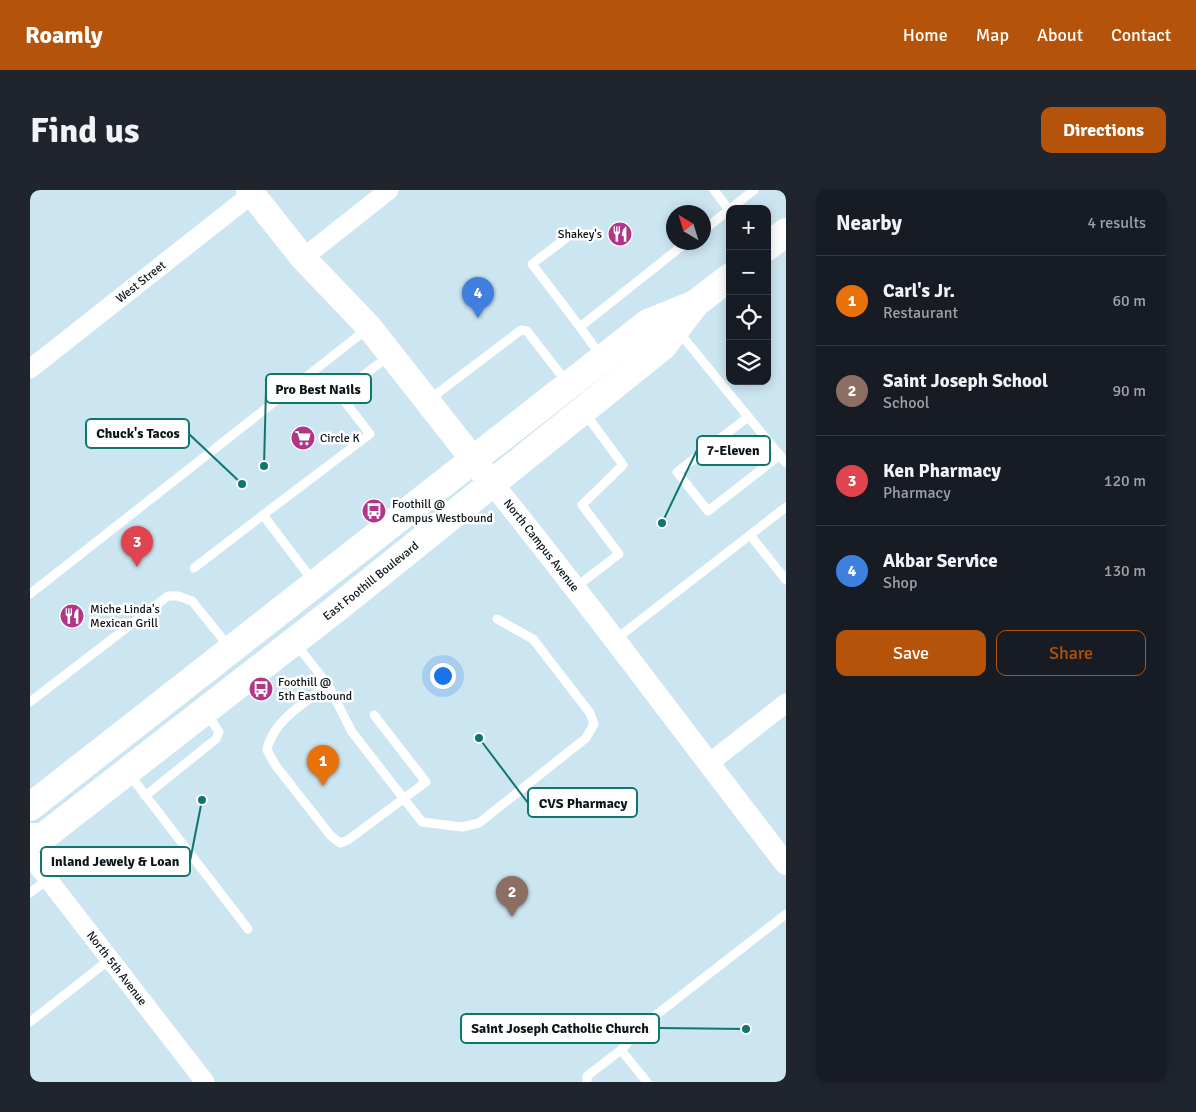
<!DOCTYPE html>
<html lang="en">
<head>
<meta charset="utf-8">
<style>
	body { margin:0; font-family:Signika,sans-serif; background:#20242c; color:#f1f3f6 }
	.controls { position:absolute; right:15px; top:15px; display:grid; overflow:hidden; border-radius:10px; box-shadow:0 2px 12px #0003 }
	.controls button { width:45px; height:45px; display:grid; place-items:center; padding:0; border:0; border-bottom:1px solid #363941; background:#171b24; color:#f1f3f6; font:25px sans-serif }
	.compass { position:absolute; left:636px; top:15px; width:45px; height:45px; border-radius:50%; background:#171b24; box-shadow:0 2px 12px #0003; rotate:322deg }
	.you { position:absolute; left:412px; top:485px; width:18px; height:18px; margin:-12px; border:4px solid #fff; border-radius:50%; background:#1a73e8; box-shadow:0 0 0 8px #1a73e833 }
	.badge { display:grid; place-items:center; width:32px; height:32px; border-radius:50%; background:#b45309; color:#fff; font-size:16px; font-weight:700 }
	.pin { position:absolute; translate:-50% -41px; filter:drop-shadow(0 1px 2px #0008) }
	.pin::after { content:''; position:absolute; top:26px; width:18px; height:15px; background:inherit; clip-path:polygon(0 0,100% 0,50% 100%) }
	.list { margin:0; padding:0; list-style:none }
	h2 { display:flex; justify-content:space-between; align-items:center; height:65px; margin:0; padding:0 20px; font-size:21px }
	h2 small { font-size:16px; font-weight:400; color:#9ea1a6 }
	.list li { display:grid; grid-template-columns:32px 1fr auto; gap:15px; align-items:center; box-sizing:border-box; height:90px; padding:0 20px; border-top:1px solid #363941 }
	.list b { display:block; font-size:19px; white-space:nowrap }
	.list p { margin:0; font-size:16px; white-space:nowrap; color:#9ea1a6 }
	.list em { font-size:16px; font-style:normal; color:#9ea1a6 }
	.actions { display:flex; gap:10px; padding:15px 20px }
	.actions a { flex:1; padding:11px 0; border:1px solid #b45309; border-radius:10px; text-align:center; font-size:18px; color:#b45309 }
	.actions .main { background:#b45309; color:#fff }
	.icon { flex:none; width:28px; height:28px; fill:none; stroke:currentColor; stroke-width:2; stroke-linecap:round; stroke-linejoin:round }
	.map { position:relative; flex:none; width:756px; height:892px; overflow:hidden; border-radius:10px }
	header { display:flex; align-items:center; gap:30px; box-sizing:border-box; height:70px; padding:0 25px; background:#b45309; color:#fff }
	header strong { font-size:24px }
	nav { display:flex; gap:28px; margin-inline-start:auto; font-size:18px }
	.intro { display:flex; align-items:center; justify-content:space-between; box-sizing:border-box; height:120px; padding:0 30px }
	h1 { margin:0; font-size:35px }
	.button { padding:12px 22px; border-radius:10px; background:#b45309; color:#fff; font-size:18px; font-weight:700 }
	main { display:flex; gap:30px; padding:0 30px }
	aside { flex:1; background:#171b24; border-radius:10px; box-shadow:0 2px 12px #0003 }
	.map>svg:first-child { display:block }
	.lines { fill:none; stroke-linecap:round; stroke-linejoin:round }
	.service { stroke:#fff; stroke-width:9 }
	.minor { stroke:#fff; stroke-width:19 }
	.tertiary { stroke:#fff; stroke-width:22 }
	.secondary { stroke:#fff; stroke-width:26 }
	.primary { stroke:#fff; stroke-width:28 }
	.labels { text-anchor:middle; dominant-baseline:central; stroke-width:5; stroke-linejoin:round; paint-order:stroke }
	.poi-label { font-size:12px; fill:#0c1519; stroke:#fff; text-anchor:start }
	.street-label { font-size:12px; fill:#0c1519; stroke:#fff }
	.leader { fill:none; stroke:#0f766e; stroke-width:2 }
	.callout-dot { fill:#0f766e; stroke:#fff; stroke-width:2 }
	.callout { fill:#fff; stroke:#0f766e; stroke-width:2 }
	.callout-label { font-size:14px; text-anchor:middle; font-weight:bold; fill:#0c1519 }
</style>
</head>
<body>
<header>
<strong>Roamly</strong>
<nav><a>Home</a><a>Map</a><a>About</a><a>Contact</a></nav>
</header>
<div class="intro"><h1>Find us</h1><a class="button">Directions</a></div>
<main>
<div class="map">
<svg width="756" height="892" viewBox="0 0 756 892">
	<rect width="100%" height="100%" fill="#cbe5f1"/>
	<g class="lines">
		<g class="service">
			<path d="M684,0L699,20"/>
			<path d="M700,19L724,0"/>
			<path d="M674,40L700,19"/>
			<path d="M535,49L502,74L550,137"/>
			<path d="M648,141L756,273"/>
			<path d="M570,165L550,137L657,52"/>
			<path d="M400,209L491,140L497,141L538,194"/>
			<path d="M718,227L647,282L678,321L750,265"/>
			<path d="M720,345L756,390"/>
			<path d="M164,378L233,325"/>
			<path d="M283,391L233,325L340,244L309,204L359,166"/>
			<path d="M546,397L589,364L552,315L593,275L554,222"/>
			<path d="M0,404L337,139"/>
			<path d="M586,449L756,317"/>
			<path d="M266,454L298,495L322,542L392,632L432,637L449,633L556,548L564,534L560,523L503,449L467,429"/>
			<path d="M298,495C276,512 242,531 237,560L246,576L301,646L310,653L318,650L396,592L344,525"/>
			<path d="M0,512L138,406H148L162,411L200,458"/>
			<path d="M99,584L218,739"/>
			<path d="M115,606L186,549L189,542L177,524"/>
			<path d="M0,703L18,689"/>
			<path d="M0,832L79,770"/>
			<path d="M591,860L617,832L756,724"/>
			<path d="M557,892V886L591,860L617,892"/>
		</g>
		<g class="minor">
			<path d="M273,68L359,0"/>
			<path id="s1" d="M0,179L222,4"/>
			<path d="M678,574L756,513"/>
			<path id="s2" d="M0,666L175,892"/>
		</g>
		<path class="tertiary" id="s3" d="M461,292C563,417 657,547 756,674"/>
		<path class="secondary" d="M219,0L273,68L339,137L461,292"/>
		<g class="primary">
			<path d="M737,57L756,42"/>
			<path d="M0,617L618,133L665,114"/>
			<path id="s4" d="M0,647H13L316,411L633,156L666,113L700,87"/>
		</g>
	</g>
	<defs>
		<symbol id="restaurant-disc" viewBox="-11 -11 22 22"><circle r="9.5" fill="#b23688" stroke="#fff"/><path d="M-5-6h1v4h1v-4h1v4h1v-4h1v5L-1.5 .5V6h-2V.5L-5-1ZM5-6V6H3V1.5H1.5Q1.5-4 5-6Z" fill="#fff"/></symbol>
		<symbol id="supermarket-disc" viewBox="-11 -11 22 22"><circle r="9.5" fill="#b23688" stroke="#fff"/><path d="M-6-5.5h2.5l.6 2H6L4.5 2H-2.5L-4.4-4H-6ZM-1.5 3.2a1.3 1.3 0 1 0 .1 0ZM3 3.2a1.3 1.3 0 1 0 .1 0Z" fill="#fff"/></symbol>
		<symbol id="bus-disc" viewBox="-11 -11 22 22"><circle r="9.5" fill="#b23688" stroke="#fff"/><path d="M-5-6H5V4H4V6H2V4H-2V6H-4V4H-5ZM-3.5-4V0h7V-4ZM-3.5 1.2v1.5H-2V1.2ZM2 1.2v1.5H3.5V1.2Z" fill="#fff"/></symbol>
	</defs>
	<g fill-rule="evenodd">
		<use href="#restaurant-disc" x="576" y="30" width="28" height="28"/>
		<use href="#supermarket-disc" x="259" y="234" width="28" height="28"/>
		<use href="#bus-disc" x="330" y="307" width="28" height="28"/>
		<use href="#restaurant-disc" x="28" y="412" width="28" height="28"/>
		<use href="#bus-disc" x="217" y="485" width="28" height="28"/>
	</g>
	<g class="labels">
		<g class="poi-label">
			<text x="572" y="44" text-anchor="end">Shakey's</text>
			<text x="290" y="248">Circle K</text>
			<text x="362" y="314">Foothill @<tspan x="362" dy="14">Campus Westbound</tspan></text>
			<text x="60" y="419">Miche Linda's<tspan x="60" dy="14">Mexican Grill</tspan></text>
			<text x="248" y="492">Foothill @<tspan x="248" dy="14">5th Eastbound</tspan></text>
		</g>
		<g class="street-label">
			<text stroke="none"><textPath href="#s1" startOffset="141">West Street</textPath></text>
			<text stroke="none"><textPath href="#s3" startOffset="81">North Campus Avenue</textPath></text>
			<text stroke="none"><textPath href="#s4" startOffset="429">East Foothill Boulevard</textPath></text>
			<text stroke="none"><textPath href="#s2" startOffset="142">North 5th Avenue</textPath></text>
		</g>
	</g>
	<path class="leader" d="M234 276L236 199M212 294L159 244M632 333L667 260M449 548L498 613M172 610L160 671M716 839L629 838"/>
	<g class="callout-dot">
		<circle cx="234" cy="276" r="5"/>
		<circle cx="212" cy="294" r="5"/>
		<circle cx="632" cy="333" r="5"/>
		<circle cx="449" cy="548" r="5"/>
		<circle cx="172" cy="610" r="5"/>
		<circle cx="716" cy="839" r="5"/>
	</g>
	<g class="callout">
		<rect x="236" y="184" width="105" height="29" rx="5"/>
		<rect x="56" y="229" width="103" height="29" rx="5"/>
		<rect x="667" y="246" width="73" height="29" rx="5"/>
		<rect x="498" y="598" width="109" height="29" rx="5"/>
		<rect x="11" y="657" width="149" height="29" rx="5"/>
		<rect x="431" y="824" width="198" height="29" rx="5"/>
	</g>
	<g class="callout-label">
		<text x="288" y="204">Pro Best Nails</text>
		<text x="108" y="248">Chuck's Tacos</text>
		<text x="703" y="265">7-Eleven</text>
		<text x="553" y="618">CVS Pharmacy</text>
		<text x="85" y="676">Inland Jewely &amp; Loan</text>
		<text x="530" y="843">Saint Joseph Catholic Church</text>
	</g>
</svg>
<div class="controls">
<button>+</button>
<button>−</button>
<button><svg class="icon" aria-label="locate" viewBox="0 0 24 24"><circle cx="12" cy="12" r="6"/><path d="M12 2v4M12 18v4M2 12h4M18 12h4"/></svg></button>
<button><svg class="icon" aria-label="layers" viewBox="0 0 24 24"><path d="M12 4l9 5-9 5-9-5zM3 14l9 5 9-5"/></svg></button>
</div>
<svg class="compass" viewBox="-18 -18 36 36"><path d="M0-13l5 13h-10z" fill="#e53935"/><path d="M0 13l5-13h-10z" fill="#9ea1a6"/></svg>
<div class="you"></div>
<div class="pin badge" style="left:293px;top:596px;background:#e8710a">1</div>
<div class="pin badge" style="left:482px;top:727px;background:#8d6e63">2</div>
<div class="pin badge" style="left:107px;top:377px;background:#e0444e">3</div>
<div class="pin badge" style="left:448px;top:128px;background:#3f7fe0">4</div>
</div>
<aside>
<h2>Nearby<small>4 results</small></h2>
<ul class="list">
<li><span class="badge" style="background:#e8710a">1</span><div><b>Carl's Jr.</b><p>Restaurant</p></div><em>60 m</em></li>
<li><span class="badge" style="background:#8d6e63">2</span><div><b>Saint Joseph School</b><p>School</p></div><em>90 m</em></li>
<li><span class="badge" style="background:#e0444e">3</span><div><b>Ken Pharmacy</b><p>Pharmacy</p></div><em>120 m</em></li>
<li><span class="badge" style="background:#3f7fe0">4</span><div><b>Akbar Service</b><p>Shop</p></div><em>130 m</em></li>
</ul>
<div class="actions"><a class="main">Save</a><a>Share</a></div>
</aside>
</main>
</body>
</html>
